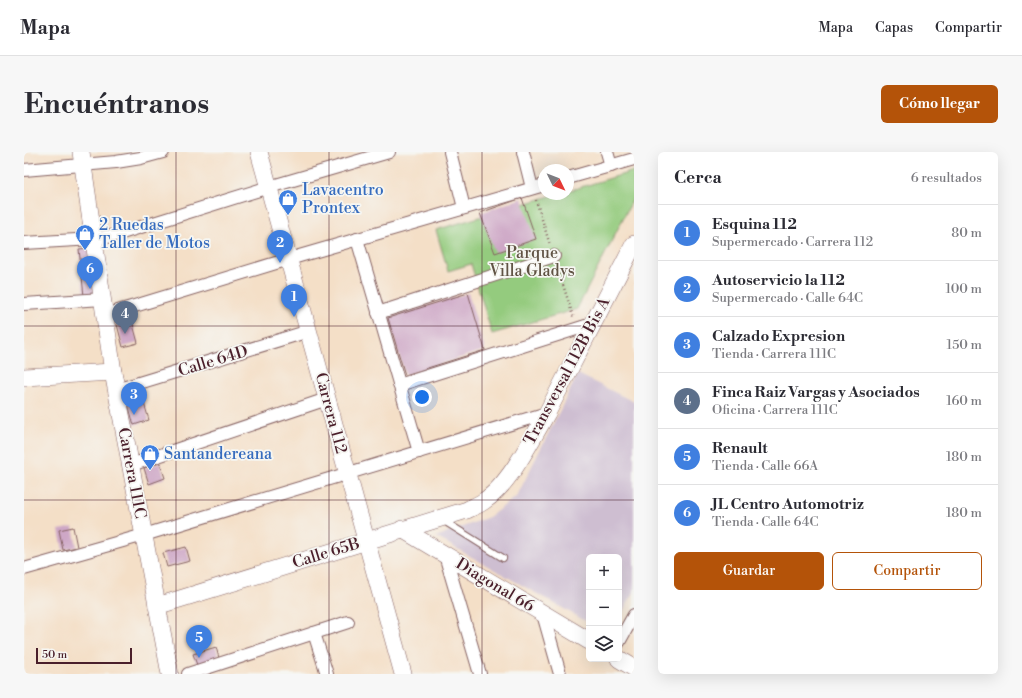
<!DOCTYPE html>
<html lang="es">
<head>
<meta charset="utf-8">
<style>
	body { margin:0; font-family:"Libre Bodoni",serif; background:#f7f7f7; color:#2b2b33 }
	.controls { position:absolute; right:12px; bottom:12px; display:grid; overflow:hidden; border-radius:6px; box-shadow:0 4px 16px #0002 }
	.controls button { width:36px; height:36px; display:grid; place-items:center; padding:0; border:0; border-bottom:1px solid #e1e1e2; background:#fff; color:#2b2b33; font:20px sans-serif }
	.compass { position:absolute; left:514px; top:12px; width:36px; height:36px; border-radius:50%; background:#fff; box-shadow:0 4px 16px #0002; rotate:133deg }
	.scale { position:absolute; left:12px; bottom:10px; width:96px; box-sizing:border-box; padding-left:4px; border:2px solid #4a1f2b; border-top:0; font-size:11px; line-height:14px; white-space:nowrap; color:#4a1f2b; -webkit-text-stroke:3px #f6f6f2; paint-order:stroke }
	.you { position:absolute; left:398px; top:245px; width:14px; height:14px; margin:-10px; border:3px solid #fff; border-radius:50%; background:#1a73e8; box-shadow:0 0 0 6px #1a73e833 }
	.badge { display:grid; place-items:center; width:26px; height:26px; border-radius:50%; background:#b45309; color:#fff; font-size:13px; font-weight:700 }
	.pin { position:absolute; translate:-50% -33px; filter:drop-shadow(0 1px 2px #0008) }
	.pin::after { content:''; position:absolute; top:21px; width:14px; height:12px; background:inherit; clip-path:polygon(0 0,100% 0,50% 100%) }
	.list { margin:0; padding:0; list-style:none }
	h2 { display:flex; justify-content:space-between; align-items:center; height:52px; margin:0; padding:0 16px; font-size:17px }
	h2 small { font-size:13px; font-weight:400; color:#7c7c81 }
	.list li { display:grid; grid-template-columns:26px 1fr auto; gap:12px; align-items:center; box-sizing:border-box; height:56px; padding:0 16px; border-top:1px solid #e1e1e2 }
	.list b { display:block; font-size:15px; white-space:nowrap }
	.list p { margin:0; font-size:13px; white-space:nowrap; color:#7c7c81 }
	.list em { font-size:13px; font-style:normal; color:#7c7c81 }
	.actions { display:flex; gap:8px; padding:12px 16px }
	.actions a { flex:1; padding:9px 0; border:1px solid #b45309; border-radius:6px; text-align:center; font-size:14px; color:#b45309 }
	.actions .main { background:#b45309; color:#fff }
	.icon { flex:none; width:22px; height:22px; fill:none; stroke:currentColor; stroke-width:2; stroke-linecap:round; stroke-linejoin:round }
	.map { position:relative; flex:none; width:610px; height:522px; overflow:hidden; border-radius:6px }
	header { display:flex; align-items:center; gap:24px; box-sizing:border-box; height:56px; padding:0 20px; background:#fff; border-bottom:1px solid #e1e1e2 }
	header strong { font-size:19px }
	nav { display:flex; gap:22px; margin-inline-start:auto; font-size:14px }
	.intro { display:flex; align-items:center; justify-content:space-between; box-sizing:border-box; height:96px; padding:0 24px }
	h1 { margin:0; font-size:28px }
	.button { padding:10px 18px; border-radius:6px; background:#b45309; color:#fff; font-size:14px; font-weight:700 }
	main { display:flex; gap:24px; padding:0 24px }
	aside { flex:1; background:#fff; border-radius:6px; box-shadow:0 4px 16px #0002 }
	.map>svg:first-child { display:block }
	.industrial { fill:#cebed1 }
	.green { fill:#94cb7e; stroke:#6f7554 }
	.building { fill:#cea7c6 }
	.lines { fill:none; stroke-linecap:round; stroke-linejoin:round }
	.lane-casing { stroke:#866262; stroke-width:8 }
	.street-casing { stroke:#866262; stroke-width:14 }
	.secondary-casing { stroke:#866262; stroke-width:18 }
	.path { stroke:#866262; stroke-width:2.5; stroke-dasharray:1 3; stroke-linecap:butt }
	.lane { stroke:#fff; stroke-width:6 }
	.street { stroke:#fff; stroke-width:12 }
	.secondary { stroke:#fff; stroke-width:17 }
	.grid { fill:none; stroke:#4a1f2b; stroke-width:1; stroke-opacity:0.55 }
	.labels { text-anchor:middle; dominant-baseline:central; stroke-width:3.5; stroke-linejoin:round; paint-order:stroke }
	.shop-label { font-size:16px; fill:#366cbe; stroke:#f6f6f2; text-anchor:start }
	.park-label { font-size:16px; fill:#605344; stroke:#f6f6f2 }
	.street-label { font-size:16px; fill:#4a1f2b; stroke:#f6f6f2 }
</style>
</head>
<body>
<header>
<strong>Mapa</strong>
<nav><a>Mapa</a><a>Capas</a><a>Compartir</a></nav>
</header>
<div class="intro"><h1>Encuéntranos</h1><a class="button">Cómo llegar</a></div>
<main>
<div class="map">
<svg width="610" height="522" viewBox="0 0 610 522">
	<rect width="100%" height="100%" fill="#f6f6f2"/>
	<filter id="ink" filterUnits="userSpaceOnUse"><feTurbulence type="fractalNoise" baseFrequency=".025" numOctaves="2"/><feDisplacementMap in="SourceGraphic" scale="8" xChannelSelector="R" yChannelSelector="G"/><feConvolveMatrix kernelMatrix="1 2 1 2 8 2 1 2 1" color-interpolation-filters="sRGB"/></filter>
	<filter id="wash" filterUnits="userSpaceOnUse"><feTurbulence type="fractalNoise" baseFrequency=".012" numOctaves="4" result="noise"/><feDisplacementMap in="SourceGraphic" scale="16" xChannelSelector="R" yChannelSelector="G"/><feGaussianBlur stdDeviation="0.9" result="paint"/><feColorMatrix in="noise" values="0 0 0 0 0 0 0 0 0 0 0 0 0 0 0 0 0 1.4 0 .05"/><feComposite in="paint" operator="in"/></filter>
	<g filter="url(#wash)">
		<rect width="100%" height="100%" fill="#f4dfc7"/>
		<path class="industrial" d="M554,222L610,250V440L595,466V405H565V471L412,385L465,365L493,344Z"/>
		<path class="green" d="M610,19V45L553,157L468,182L447,112L424,119L412,78L533,42H544V39Z"/>
		<g id="blocks">
			<g class="building">
				<path d="M498,46L512,87L471,101L456,61Z"/>
				<path d="M66,96L72,142L60,144L55,97Z"/>
				<path d="M444,141L461,198L381,223L364,166Z"/>
				<path d="M107,165L114,191L99,195L92,169Z"/>
				<path d="M117,241L125,268L110,273L102,245Z"/>
				<path d="M136,311L141,326L125,332L120,316Z"/>
				<path d="M49,375L53,395L39,398L35,378Z"/>
				<path d="M162,395L166,409L143,415L139,401Z"/>
				<path d="M192,495L195,506L173,513L169,502Z"/>
			</g>
		</g>
	</g>
	<g filter="url(#ink)">
		<use href="#blocks" fill-opacity="0" stroke="#866262" stroke-width="1"/>
		<g class="lines">
			<defs>
				<path id="lane" d="M420,369L479,406"/>
				<g id="street">
					<path d="M426,0L440,56"/>
					<path d="M499,0L508,36"/>
					<path d="M583,0L587,14"/>
					<path d="M0,18L92,10L117,6L139,0"/>
					<path d="M544,26L610,7"/>
					<path d="M333,87L395,300"/>
					<path d="M0,91L70,87L88,84L245,35L365,0"/>
					<path d="M0,152L79,147"/>
					<path d="M354,161L530,104"/>
					<path d="M81,163L265,107L520,33"/>
					<path d="M375,233L568,172"/>
					<path d="M92,238L285,179"/>
					<path d="M107,313L303,247"/>
					<path d="M421,403L456,522"/>
					<path d="M0,417L120,383L523,261"/>
					<path d="M519,462L536,522"/>
					<path d="M290,481L303,522"/>
					<path d="M595,490L610,463"/>
					<path d="M164,522L324,470"/>
				</g>
				<g id="secondary">
					<path d="M57,0L89,220L146,522"/>
					<path d="M235,0L379,522"/>
					<path d="M0,225L89,220"/>
					<path d="M378,377L565,489"/>
					<path d="M133,454L443,358C448,355 455,353 460,349C485,333 508,287 523,261L610,92"/>
					<path d="M595,507L610,516"/>
				</g>
			</defs>
			<use href="#lane" class="lane-casing"/>
			<use href="#street" class="street-casing"/>
			<use href="#secondary" class="secondary-casing"/>
			<g class="path">
				<path d="M512,48L526,93"/>
				<path d="M533,114L550,167"/>
			</g>
			<use href="#lane" class="lane"/>
			<use href="#street" class="street"/>
			<use href="#secondary" class="secondary"/>
		</g>
	</g>
	<path class="grid" d="M152,0V522M305,0V522M458,0V522M0,174H610M0,348H610"/>
	<defs>
		<symbol id="shop-pin" viewBox="-11 -11 22 30"><path d="M0 17L-7.5 6A9.5 9.5 0 1 1 7.5 6Z" fill="#3f7fe0" stroke="#f6f6f2"/><path d="M-5-2.5h2.3a2.7 3.5 0 0 1 5.4 0H5L5.5 6h-11ZM-1.5-2.5h3a1.5 2.3 0 0 0-3 0Z" fill="#fff"/></symbol>
	</defs>
	<g fill-rule="evenodd">
		<use href="#shop-pin" x="253" y="36" width="22" height="30"/>
		<use href="#shop-pin" x="50" y="71" width="22" height="30"/>
		<use href="#shop-pin" x="115" y="291" width="22" height="30"/>
	</g>
	<g class="labels">
		<g class="shop-label">
			<text x="278" y="38">Lavacentro<tspan x="278" dy="18">Prontex</tspan></text>
			<text x="75" y="73">2 Ruedas<tspan x="75" dy="18">Taller de Motos</tspan></text>
			<text x="140" y="302">Santandereana</text>
		</g>
		<g class="park-label">
			<text x="508" y="101">Parque<tspan x="508" dy="18">Villa Gladys</tspan></text>
		</g>
		<g class="street-label">
			<text transform="translate(189 209) rotate(-17)">Calle 64D</text>
			<text transform="translate(543 219) rotate(-62)">Transversal 112B Bis A</text>
			<text transform="translate(307 261) rotate(75)">Carrera 112</text>
			<text transform="translate(108 321) rotate(79)">Carrera 111C</text>
			<text transform="translate(302 401) rotate(-17)">Calle 65B</text>
			<text transform="translate(471 433) rotate(31)">Diagonal 66</text>
		</g>
	</g>
</svg>
<div class="controls">
<button>+</button>
<button>−</button>
<button><svg class="icon" aria-label="layers" viewBox="0 0 24 24"><path d="M12 4l9 5-9 5-9-5zM3 14l9 5 9-5"/></svg></button>
</div>
<svg class="compass" viewBox="-18 -18 36 36"><path d="M0-13l5 13h-10z" fill="#e53935"/><path d="M0 13l5-13h-10z" fill="#7c7c81"/></svg>
<div class="scale">50 m</div>
<div class="you"></div>
<div class="pin badge" style="left:270px;top:165px;background:#3f7fe0">1</div>
<div class="pin badge" style="left:256px;top:111px;background:#3f7fe0">2</div>
<div class="pin badge" style="left:110px;top:263px;background:#3f7fe0">3</div>
<div class="pin badge" style="left:101px;top:182px;background:#5c6f8a">4</div>
<div class="pin badge" style="left:175px;top:506px;background:#3f7fe0">5</div>
<div class="pin badge" style="left:66px;top:137px;background:#3f7fe0">6</div>
</div>
<aside>
<h2>Cerca<small>6 resultados</small></h2>
<ul class="list">
<li><span class="badge" style="background:#3f7fe0">1</span><div><b>Esquina 112</b><p>Supermercado · Carrera 112</p></div><em>80 m</em></li>
<li><span class="badge" style="background:#3f7fe0">2</span><div><b>Autoservicio la 112</b><p>Supermercado · Calle 64C</p></div><em>100 m</em></li>
<li><span class="badge" style="background:#3f7fe0">3</span><div><b>Calzado Expresion</b><p>Tienda · Carrera 111C</p></div><em>150 m</em></li>
<li><span class="badge" style="background:#5c6f8a">4</span><div><b>Finca Raiz Vargas y Asociados</b><p>Oficina · Carrera 111C</p></div><em>160 m</em></li>
<li><span class="badge" style="background:#3f7fe0">5</span><div><b>Renault</b><p>Tienda · Calle 66A</p></div><em>180 m</em></li>
<li><span class="badge" style="background:#3f7fe0">6</span><div><b>JL Centro Automotriz</b><p>Tienda · Calle 64C</p></div><em>180 m</em></li>
</ul>
<div class="actions"><a class="main">Guardar</a><a>Compartir</a></div>
</aside>
</main>
</body>
</html>
